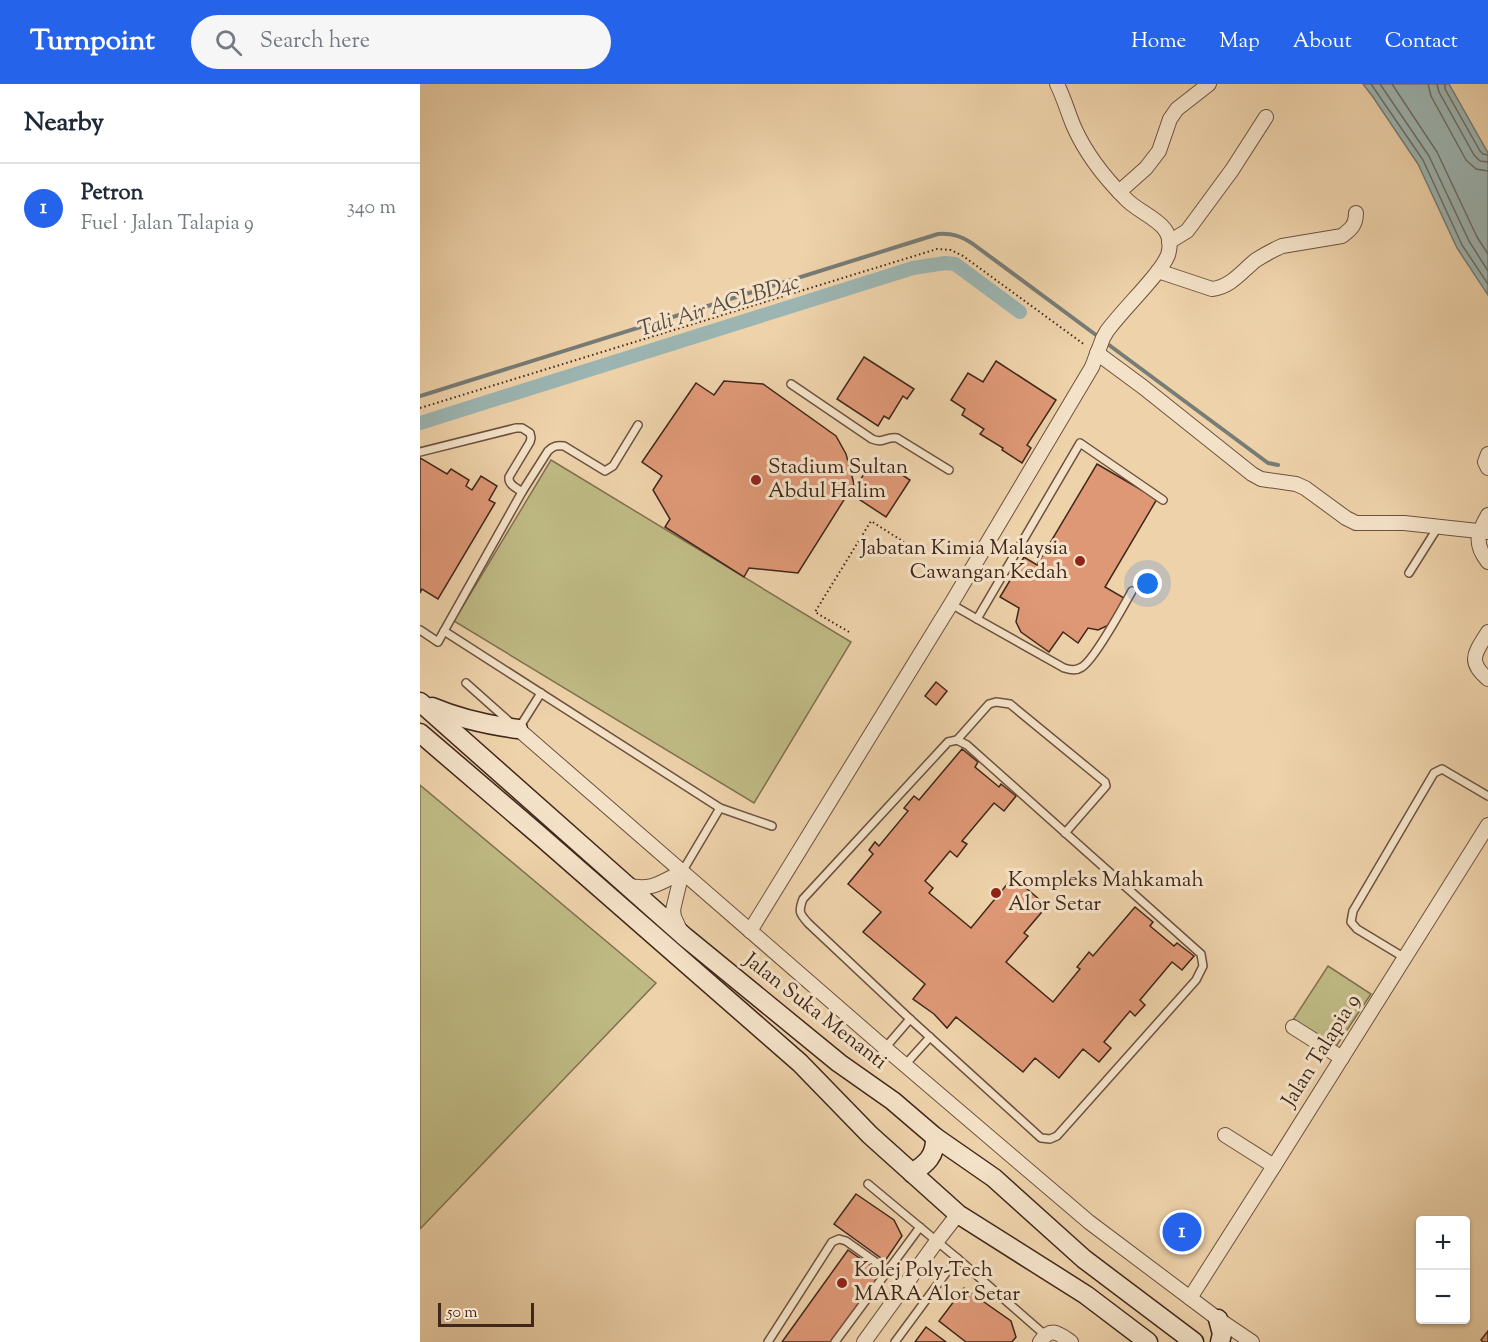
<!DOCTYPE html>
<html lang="en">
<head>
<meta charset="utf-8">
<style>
	body { margin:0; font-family:"Sorts Mill Goudy",serif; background:#f6f6f7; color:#1f2937 }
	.controls { position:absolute; right:18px; bottom:18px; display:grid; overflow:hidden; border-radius:6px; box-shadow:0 2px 4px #0004 }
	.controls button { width:54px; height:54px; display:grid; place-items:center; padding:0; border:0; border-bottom:2px solid #e0e1e3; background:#fff; color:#1f2937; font:30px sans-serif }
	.scale { position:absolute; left:18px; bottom:15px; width:96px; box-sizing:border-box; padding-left:6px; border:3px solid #40271b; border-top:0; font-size:16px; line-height:21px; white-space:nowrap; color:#40271b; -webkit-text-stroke:4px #f4e2c8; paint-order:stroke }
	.you { position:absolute; left:728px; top:500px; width:21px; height:21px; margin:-15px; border:4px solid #fff; border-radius:50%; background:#1a73e8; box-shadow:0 0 0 9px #1a73e833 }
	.badge { display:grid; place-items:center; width:39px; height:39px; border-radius:50%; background:#2563eb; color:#fff; font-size:20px; font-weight:700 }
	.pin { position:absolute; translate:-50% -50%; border:3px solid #fff; box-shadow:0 2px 6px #0006 }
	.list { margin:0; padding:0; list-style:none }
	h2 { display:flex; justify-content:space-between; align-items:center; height:78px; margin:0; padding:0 24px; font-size:26px }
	h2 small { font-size:20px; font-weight:400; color:#747a83 }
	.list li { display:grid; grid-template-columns:39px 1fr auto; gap:18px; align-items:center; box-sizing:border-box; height:90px; padding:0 24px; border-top:2px solid #e0e1e3 }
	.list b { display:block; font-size:22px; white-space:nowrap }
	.list p { margin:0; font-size:20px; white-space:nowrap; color:#747a83 }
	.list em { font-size:20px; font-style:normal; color:#747a83 }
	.icon { flex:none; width:33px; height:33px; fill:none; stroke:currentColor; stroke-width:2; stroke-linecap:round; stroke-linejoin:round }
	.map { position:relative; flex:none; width:1068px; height:1258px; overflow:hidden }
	header { display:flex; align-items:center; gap:36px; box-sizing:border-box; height:84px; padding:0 30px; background:#2563eb; color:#fff }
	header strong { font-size:28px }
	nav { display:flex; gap:33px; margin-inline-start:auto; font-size:21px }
	.search { width:420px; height:54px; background:#f6f6f7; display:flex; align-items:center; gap:15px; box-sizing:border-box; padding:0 21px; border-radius:33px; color:#747a83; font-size:22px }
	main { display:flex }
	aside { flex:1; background:#fff }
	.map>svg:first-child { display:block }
	.green { fill:#bfba84; stroke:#807050; stroke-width:1.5 }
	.water { fill:#9cb5b2; stroke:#777c76; stroke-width:1.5 }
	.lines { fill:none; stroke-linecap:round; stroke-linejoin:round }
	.shore { stroke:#6e6e66; stroke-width:1.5 }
	.stream { stroke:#777c76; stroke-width:4 }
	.canal { stroke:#9cb5b2; stroke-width:14 }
	.building { fill:#df9876; stroke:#40271b; stroke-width:1.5 }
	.service-casing { stroke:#6c523f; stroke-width:10 }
	.minor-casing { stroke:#6c523f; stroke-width:16 }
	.secondary-casing { stroke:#40271b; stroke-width:21 }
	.path { stroke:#40271b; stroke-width:2; stroke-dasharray:1.5 3; stroke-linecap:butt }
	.service { stroke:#f4e2c8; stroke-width:7 }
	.minor { stroke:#f4e2c8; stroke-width:14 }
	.secondary { stroke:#f4e2c8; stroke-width:18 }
	.poi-dot { fill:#8f2418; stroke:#f4e2c8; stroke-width:2 }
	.labels { text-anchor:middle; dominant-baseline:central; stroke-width:6; stroke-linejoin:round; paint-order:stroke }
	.poi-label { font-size:21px; fill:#40271b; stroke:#f4e2c8; text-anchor:start }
	.street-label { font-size:21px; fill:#40271b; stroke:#f4e2c8 }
	.water-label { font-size:22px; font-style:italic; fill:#574a41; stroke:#f4e2c8 }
</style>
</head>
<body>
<header>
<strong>Turnpoint</strong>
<div class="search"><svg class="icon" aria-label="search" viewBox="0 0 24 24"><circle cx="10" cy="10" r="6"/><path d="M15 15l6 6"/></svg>Search here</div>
<nav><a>Home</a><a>Map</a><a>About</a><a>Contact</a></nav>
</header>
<main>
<aside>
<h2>Nearby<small></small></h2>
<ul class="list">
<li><span class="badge">1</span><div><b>Petron</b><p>Fuel · Jalan Talapia 9</p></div><em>340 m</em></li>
</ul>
</aside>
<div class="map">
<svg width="1068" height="1258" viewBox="0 0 1068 1258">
	<rect width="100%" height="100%" fill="#eed2aa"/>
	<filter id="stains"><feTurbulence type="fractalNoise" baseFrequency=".00333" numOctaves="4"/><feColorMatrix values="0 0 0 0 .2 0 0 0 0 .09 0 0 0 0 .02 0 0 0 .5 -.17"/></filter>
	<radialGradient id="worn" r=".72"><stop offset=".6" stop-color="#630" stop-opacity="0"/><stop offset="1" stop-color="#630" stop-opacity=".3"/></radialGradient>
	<g class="green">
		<path d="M131,376L431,558L334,719L34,537Z"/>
		<path d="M0,701L236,899L0,1145Z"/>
		<path d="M908,882L951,910L915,964L873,936Z"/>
	</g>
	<path class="water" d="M943,0H1029L1068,69V211L1037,164L998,80L953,13Z"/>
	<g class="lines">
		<g class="shore">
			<path d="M951,0L1003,76L1042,161L1068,200"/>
			<path d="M960,0L1009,72L1049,157L1068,187"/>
			<path d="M972,0L1017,68L1057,153L1068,170"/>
			<path d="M1008,0L1011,12L1046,76L1056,85L1068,87"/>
			<path d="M1017,0L1019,8L1054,71L1060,77L1068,78"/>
			<path d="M1025,0V5L1060,67L1063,70L1068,71"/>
		</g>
		<g class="stream">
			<path d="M689,261L848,379L858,381"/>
			<path d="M0,312L518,150C532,149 541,152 553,160L676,251"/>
		</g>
		<path class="canal" d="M0,339L493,184L525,179L535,180L600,228"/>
	</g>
	<g class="building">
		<path d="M444,273L494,305L487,315L483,312L469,335L464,332L458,342L417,315Z"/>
		<path d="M576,277L636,316L607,361L611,364L602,379L582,366L583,364L560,350L564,345L542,331L545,325L531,316L548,289L563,298Z"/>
		<path d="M304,297L343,300L416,352L426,370L434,400L378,489L329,484L324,493L245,443L250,435L233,406L242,392L222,378L276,299L294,311Z"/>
		<path d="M455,373L490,396L466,433L431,410Z"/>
		<path d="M0,374L27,390L31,385L49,396L46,402L52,406L61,392L77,402L69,416L75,419L18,515L2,505L0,509Z"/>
		<path d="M677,380L737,415L685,503L704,514L689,541L678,546L668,544L658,559L643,548L629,568L601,548L596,538L599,524L580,513L604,473L617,481Z"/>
		<path d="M516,598L527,607L516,621L505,612Z"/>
		<path d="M542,665L558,678L555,683L579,703L581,700L596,712L584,727L574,719L542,757L547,760L537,773L530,767L505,797L513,804L509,809L551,844L593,793L627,822L604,849L608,852L586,878L633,918L660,885L657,883L669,868L673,872L715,823L733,838L730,842L754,862L757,859L774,872L762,886L752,878L720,916L725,921L715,932L710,927L684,958L691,964L679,978L663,965L639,994L615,974L603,988L536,933L527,944L514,930L493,915L505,900L443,848L461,828L428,800L453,770L449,766L455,758L459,762L488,727L484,724L494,712L499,716Z"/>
		<path d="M436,1110L474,1136L482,1152L465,1177L414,1140Z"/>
		<path d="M428,1166L461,1189L411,1258H362Z"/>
		<path d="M544,1204L591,1237L596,1253L592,1258H546L519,1237Z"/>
		<path d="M506,1243L526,1258H495Z"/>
		<path d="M1068,1247V1258H1063L1061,1256Z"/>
	</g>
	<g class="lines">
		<defs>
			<g id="service">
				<path d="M371,300L452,355C464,360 466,352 477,354L529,386"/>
				<path d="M0,368L96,344H102L110,349L111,354L110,358L89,393C88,401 97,404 102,408"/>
				<path d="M989,489L1018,443"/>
				<path d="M712,507C703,523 675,575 662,583C656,587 651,586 644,584L557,535L660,359L743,416"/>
				<path d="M531,520L557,535"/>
				<path d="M0,546L18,558L24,547L300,724L352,742"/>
				<path d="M24,547L102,408L128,367C133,362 137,361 144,362L185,387L193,382L218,341"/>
				<path d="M46,599L91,639"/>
				<path d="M99,644L121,609"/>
				<path d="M537,656L547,661L781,870L783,882L776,896L637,1052L630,1055L621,1054L490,935L388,839C380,830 378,828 383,815L528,658Z"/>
				<path d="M537,656L569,620L576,618L590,620L685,698L686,702L645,749"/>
				<path d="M262,788L300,724"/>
				<path d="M985,874L937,845L931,838L933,827L1014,689L1022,685L1068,712"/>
				<path d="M465,964L490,935"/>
				<path d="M485,981L510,953"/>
				<path d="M448,1100L537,1174L475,1258"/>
				<path d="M537,1174L625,1251"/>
				<path d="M348,1258L412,1158L419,1155L426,1157L467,1186"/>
				<path d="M415,1258L500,1143"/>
			</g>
			<g id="minor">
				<path d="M699,108L726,84L739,67L750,35L757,25L789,0"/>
				<path d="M749,158L767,147L773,139L812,86L846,33"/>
				<path d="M738,187L792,205C811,203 822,187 836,176C844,171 853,166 862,162L922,152C931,145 936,141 936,129"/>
				<path d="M677,269L723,303L832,390L841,395L876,400L885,404L926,434L936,439H984L1068,448"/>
				<path d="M1068,370L1065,378L1068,384"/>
				<path d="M1068,431C1057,450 1054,460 1068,478"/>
				<path d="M1068,548C1056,568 1046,577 1068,595"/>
				<path d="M98,645L465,964L669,1138L798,1235L832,1258"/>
				<path d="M207,801C231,808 241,798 262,788"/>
				<path d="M260,846L254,833L253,826L262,788"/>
				<path d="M330,847L531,520L672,283L683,254L687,247C702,227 720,210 735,191C740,185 745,178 748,171C758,138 722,133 705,114C684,93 666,70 654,43C648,29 644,14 637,0"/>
				<path d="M873,943L922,974"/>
				<path d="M805,1051L854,1082"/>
				<path d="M770,1214L854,1082L1068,741"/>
				<path d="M444,1258L517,1157L538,1130"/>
				<path d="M620,1258C631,1242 638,1249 651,1258"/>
			</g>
			<g id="secondary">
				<path d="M0,618L265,853L419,979L473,1017L515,1053L574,1094L664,1175L774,1258"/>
				<path d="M12,623C40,635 68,641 98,645"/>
				<path d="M0,649L118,750L380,979L450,1051L538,1130L666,1211L728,1258"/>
				<path d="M492,1089C506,1080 516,1072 515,1053"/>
				<path d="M798,1235L802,1250L800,1258"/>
			</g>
		</defs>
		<use href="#service" class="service-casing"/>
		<use href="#minor" class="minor-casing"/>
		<use href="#secondary" class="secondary-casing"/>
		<g class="path">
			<path d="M0,324L517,165L531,166L543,172L665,261"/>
			<path d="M429,548L395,528L451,437L484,458"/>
		</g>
		<use href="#service" class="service"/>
		<use href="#minor" class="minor"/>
		<use href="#secondary" class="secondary"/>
	</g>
	<g class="poi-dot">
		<circle cx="336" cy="396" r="6"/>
		<circle cx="660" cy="477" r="6"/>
		<circle cx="576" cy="809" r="6"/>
		<circle cx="422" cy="1199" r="6"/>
	</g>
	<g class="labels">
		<g class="poi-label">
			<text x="348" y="384">Stadium Sultan<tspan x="348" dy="24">Abdul Halim</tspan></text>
			<text x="648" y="465" text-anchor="end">Jabatan Kimia Malaysia<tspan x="648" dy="24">Cawangan Kedah</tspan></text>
			<text x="588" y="797">Kompleks Mahkamah<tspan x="588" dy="24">Alor Setar</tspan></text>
			<text x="434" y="1187">Kolej Poly-Tech<tspan x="434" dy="24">MARA Alor Setar</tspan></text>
		</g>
		<g class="street-label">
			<text transform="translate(395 928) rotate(38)">Jalan Suka Menanti</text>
			<text transform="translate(902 967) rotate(-58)">Jalan Talapia 9</text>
		</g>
		<g class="water-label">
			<text transform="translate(299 223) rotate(-17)">Tali Air ACLBD4c</text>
		</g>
	</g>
	<rect width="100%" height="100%" filter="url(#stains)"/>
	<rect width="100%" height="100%" fill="url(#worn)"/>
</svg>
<div class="controls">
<button>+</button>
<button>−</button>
</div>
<div class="scale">50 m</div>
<div class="you"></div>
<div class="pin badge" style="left:762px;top:1148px">1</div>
</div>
</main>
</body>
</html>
